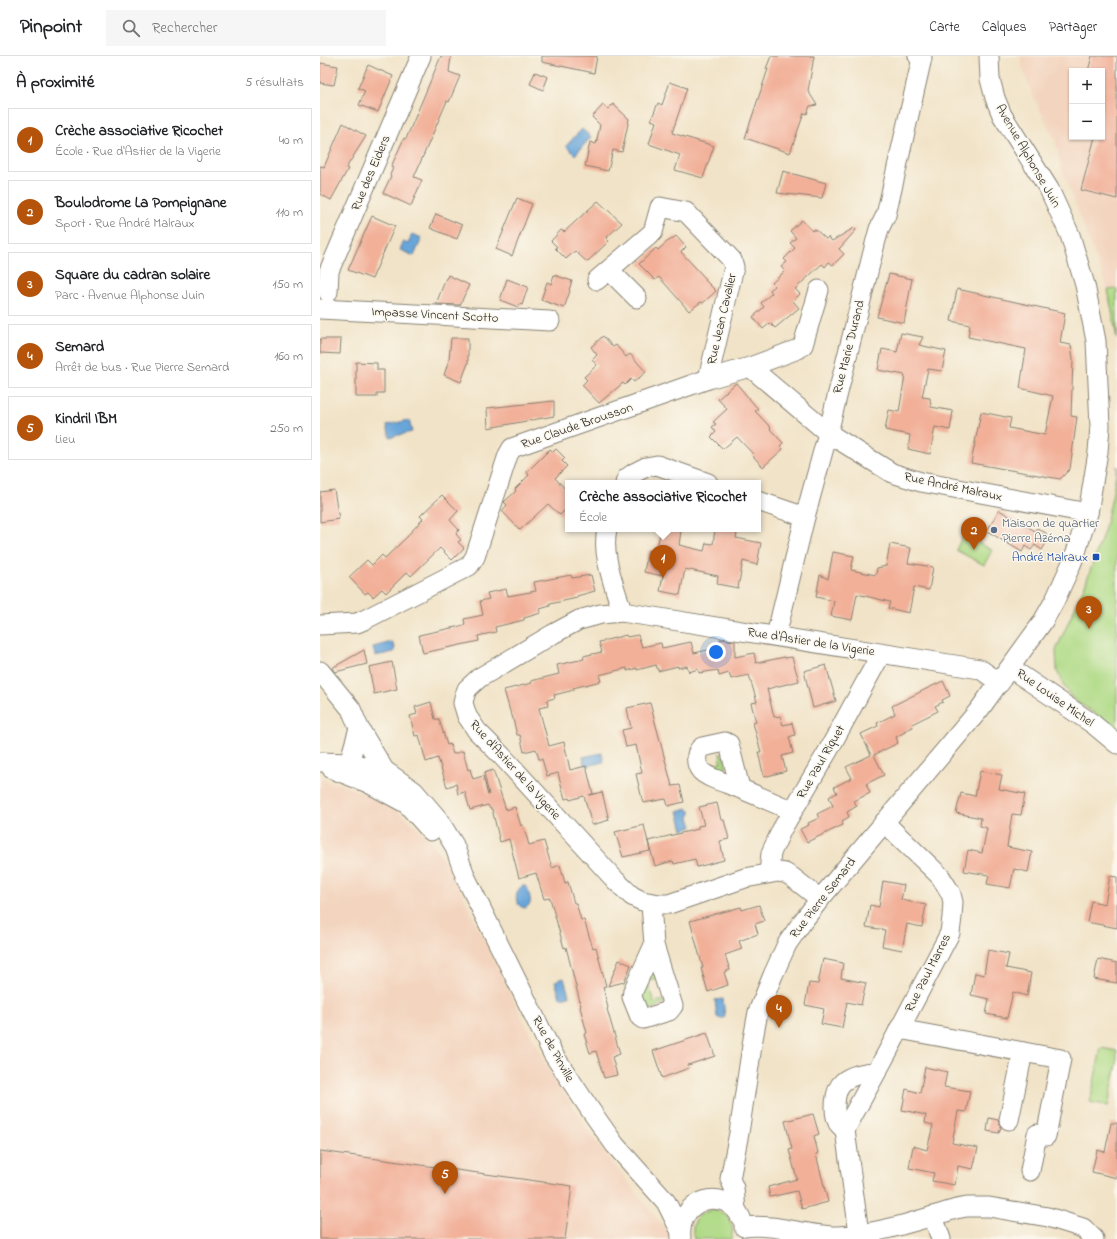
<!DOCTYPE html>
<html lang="fr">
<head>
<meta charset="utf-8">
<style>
	body { margin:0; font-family:"Indie Flower",sans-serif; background:#f6f6f6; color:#202124 }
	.controls { position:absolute; right:12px; top:12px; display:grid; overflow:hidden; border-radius:0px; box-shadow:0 1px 3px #0004 }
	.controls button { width:36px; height:36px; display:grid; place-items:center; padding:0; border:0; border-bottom:1px solid #e0e0e0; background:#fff; color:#202124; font:20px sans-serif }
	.you { position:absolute; left:396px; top:596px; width:14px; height:14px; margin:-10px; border:3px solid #fff; border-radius:50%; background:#1a73e8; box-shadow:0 0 0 6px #1a73e833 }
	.badge { display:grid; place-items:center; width:26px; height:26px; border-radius:50%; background:#b45309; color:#fff; font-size:13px; font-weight:700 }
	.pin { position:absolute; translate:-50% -33px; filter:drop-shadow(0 1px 2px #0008) }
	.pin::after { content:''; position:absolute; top:21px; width:14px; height:12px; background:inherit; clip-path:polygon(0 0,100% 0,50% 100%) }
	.popup { position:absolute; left:245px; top:424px; width:196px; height:52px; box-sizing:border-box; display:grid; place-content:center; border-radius:0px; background:#fff; filter:drop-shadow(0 1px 3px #0005); font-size:13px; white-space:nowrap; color:#757577 }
	.popup b { font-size:15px; color:#202124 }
	.popup::after { content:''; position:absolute; left:50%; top:100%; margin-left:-8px; border:8px solid transparent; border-top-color:#fff }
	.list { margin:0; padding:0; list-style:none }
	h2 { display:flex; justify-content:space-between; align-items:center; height:52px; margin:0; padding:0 16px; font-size:17px }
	h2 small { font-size:13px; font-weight:400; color:#757577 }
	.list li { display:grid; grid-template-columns:26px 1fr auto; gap:12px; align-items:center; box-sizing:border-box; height:64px; margin:0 8px 8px; padding:0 8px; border:1px solid #e0e0e0; border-radius:0px }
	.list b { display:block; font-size:15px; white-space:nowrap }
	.list p { margin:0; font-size:13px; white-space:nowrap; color:#757577 }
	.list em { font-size:13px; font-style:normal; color:#757577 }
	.icon { flex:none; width:22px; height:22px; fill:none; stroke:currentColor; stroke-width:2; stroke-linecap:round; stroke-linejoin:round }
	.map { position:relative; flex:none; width:797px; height:1183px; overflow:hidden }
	header { display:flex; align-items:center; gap:24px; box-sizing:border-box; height:56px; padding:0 20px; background:#fff; border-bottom:1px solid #e0e0e0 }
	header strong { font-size:19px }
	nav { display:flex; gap:22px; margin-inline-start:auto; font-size:14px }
	.search { width:280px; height:36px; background:#f6f6f6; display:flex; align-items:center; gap:10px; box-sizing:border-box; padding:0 14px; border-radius:0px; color:#757577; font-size:15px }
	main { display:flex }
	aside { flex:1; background:#fff }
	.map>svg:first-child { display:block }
	.built { fill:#f3d4be; fill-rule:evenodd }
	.green { fill:#afda85; stroke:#667b50 }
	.water { fill:#67a5d9; stroke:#42607a }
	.building { fill:#f2b099 }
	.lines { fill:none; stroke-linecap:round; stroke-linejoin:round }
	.minor-casing { stroke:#868072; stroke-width:21 }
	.minor { stroke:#fff; stroke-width:19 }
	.service-dot { fill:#5c6f8a; stroke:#fbf7ec; stroke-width:1.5 }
	.transit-dot { fill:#1a4fb4; stroke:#fbf7ec; stroke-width:1.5 }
	.labels { text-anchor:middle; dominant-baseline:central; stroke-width:3; stroke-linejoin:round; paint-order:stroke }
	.street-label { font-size:13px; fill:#1c1c1c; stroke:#fbf7ec }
	.service-label { font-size:13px; fill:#4e5e75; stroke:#fbf7ec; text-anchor:start }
	.transit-label { font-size:13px; fill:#164399; stroke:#fbf7ec; text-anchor:end }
</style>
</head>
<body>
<header>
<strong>Pinpoint</strong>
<div class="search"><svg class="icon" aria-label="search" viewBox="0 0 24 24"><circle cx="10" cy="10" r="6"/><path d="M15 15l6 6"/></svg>Rechercher</div>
<nav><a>Carte</a><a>Calques</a><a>Partager</a></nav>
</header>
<main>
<aside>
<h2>À proximité<small>5 résultats</small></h2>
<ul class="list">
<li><span class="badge">1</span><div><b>Crèche associative Ricochet</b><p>École · Rue d'Astier de la Vigerie</p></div><em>40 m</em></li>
<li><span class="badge">2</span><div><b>Boulodrome La Pompignane</b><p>Sport · Rue André Malraux</p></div><em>110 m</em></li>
<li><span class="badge">3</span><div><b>Square du cadran solaire</b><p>Parc · Avenue Alphonse Juin</p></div><em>150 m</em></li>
<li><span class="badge">4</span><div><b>Semard</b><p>Arrêt de bus · Rue Pierre Semard</p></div><em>160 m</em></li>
<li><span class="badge">5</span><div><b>Kindril IBM</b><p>Lieu</p></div><em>250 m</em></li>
</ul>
</aside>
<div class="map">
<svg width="797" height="1183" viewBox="0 0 797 1183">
	<rect width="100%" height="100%" fill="#fbf7ec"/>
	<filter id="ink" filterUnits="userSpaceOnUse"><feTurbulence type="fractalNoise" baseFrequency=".025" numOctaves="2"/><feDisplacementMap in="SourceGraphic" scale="8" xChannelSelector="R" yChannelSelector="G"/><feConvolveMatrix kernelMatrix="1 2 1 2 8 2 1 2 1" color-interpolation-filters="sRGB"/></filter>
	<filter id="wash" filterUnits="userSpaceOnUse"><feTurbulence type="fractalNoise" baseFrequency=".012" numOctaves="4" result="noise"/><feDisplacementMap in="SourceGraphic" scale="16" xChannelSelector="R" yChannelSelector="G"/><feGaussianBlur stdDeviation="0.9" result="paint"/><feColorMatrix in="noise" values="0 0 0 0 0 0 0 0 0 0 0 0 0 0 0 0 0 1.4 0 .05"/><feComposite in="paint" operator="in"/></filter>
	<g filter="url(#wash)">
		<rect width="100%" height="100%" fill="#f1e3c7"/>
		<g class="built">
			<path d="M701,0H797V233H788L741,111L736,86L713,40L702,10ZM752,15H782V81H752Z"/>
			<path d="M0,722L28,731L76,754L105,777L132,816L190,938L231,1016L271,1079L353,1183H0Z"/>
		</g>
		<g class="green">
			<path d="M797,233V283L788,234Z"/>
			<path d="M797,410V673L752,642L743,629L737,615L736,594L765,529L784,475L792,442Z"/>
			<path d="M643,479L672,494L664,509L636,494Z"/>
			<path d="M400,697L405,701L407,721L383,706L388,704L389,709L401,706Z"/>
			<path d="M332,912L339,922L327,925L334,946L345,944V946L328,955L319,938Z"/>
			<path d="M781,992L797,995V1008L788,1050L770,1046Z"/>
			<path d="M393,1154C408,1156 416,1169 411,1183H374C370,1168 377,1156 393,1154Z"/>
		</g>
		<g class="water">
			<path d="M262,73L271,81L255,99L246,90Z"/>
			<path d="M92,178L102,182L94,200L80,194L83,186L88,188Z"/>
			<path d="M89,364L92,376L70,381L67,369Z"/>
			<path d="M72,586L73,589L75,590L74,596L55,600L53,591Z"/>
			<path d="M282,697L284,706L266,710L263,706L264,704L263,701Z"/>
			<path d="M367,752L371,756V758L369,761L372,771L363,774L358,755Z"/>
			<path d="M202,830H205C209,833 208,834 209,838C211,845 212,848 205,852C193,850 195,835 202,830Z"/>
			<path d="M244,922L249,940L240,942L235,925Z"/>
			<path d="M403,943L405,961L401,963L397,961L395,944Z"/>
		</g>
		<g id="blocks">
			<g class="building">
				<path d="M121,0H131L129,16L140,20L129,46L127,45L94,121L102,124L91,150L63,137L71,120L70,119L73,112L71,111L84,82L86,83Z"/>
				<path d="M222,0H277L274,17L222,6Z"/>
				<path d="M451,0H494L488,35L497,49L490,50L487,58L484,57L470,97L425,82L448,13H446Z"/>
				<path d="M772,0H797V143L761,134L775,81H782V15H768Z"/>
				<path d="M0,7L18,10L14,29L0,27Z"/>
				<path d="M48,9L73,20L58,56L39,49L45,35L38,32Z"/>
				<path d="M215,16L228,21L223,34L210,28Z"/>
				<path d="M350,26L367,32L352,77L394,90L383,122L355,114L360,99L329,88L336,66L331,64L338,47L342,49Z"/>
				<path d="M293,48L309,63L302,96L293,94L288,115L265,110L270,86L276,88L280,69L272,61L283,49L288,53Z"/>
				<path d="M23,67L46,80L26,112L28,113L11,144L0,138V110L4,111Z"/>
				<path d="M463,115L506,127L502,142L457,137Z"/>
				<path d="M197,142L212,148L192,200L176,193Z"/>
				<path d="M278,145L302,167L286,182L289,185L267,206L255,195L246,203L235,192L237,191L231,185L241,174L244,176Z"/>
				<path d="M116,158L142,169L137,183L110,172Z"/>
				<path d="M52,160L75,170L52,223L28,214Z"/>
				<path d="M482,164L492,175L495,173L506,183L508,181L512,185L534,172L536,174L519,193L524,198L513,209L509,206L505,211L502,208L475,233L480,238L473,245L479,252L455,272L450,267L443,273L433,261L444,251L441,247L452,237L450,234L455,230L452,227L465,215L461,211L467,206L464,203L475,192L470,187L476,182L470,175Z"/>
				<path d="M356,180L366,191L361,196L386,223L385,224L396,235L383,247L381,246L369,255L339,221L335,224L319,208L336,192L338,194L348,185H349Z"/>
				<path d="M569,218L592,223L584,267L557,261Z"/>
				<path d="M128,219L149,229L140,249L116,248L126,222H127Z"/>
				<path d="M234,219L252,225L249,234L250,235L244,252L221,244L227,226L231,228Z"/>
				<path d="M187,223L208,231L202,249L199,248L198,251L180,244Z"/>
				<path d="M637,233L745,257L740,287L751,289L753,303L751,360L757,361L750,413L740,423L651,407L661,356L691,362L689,372L725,379L733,340L700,332L706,293L648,281L650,269L631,265Z"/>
				<path d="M581,277L603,281L599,289L626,295L622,315L608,313L602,341L610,342L611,351L633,355L630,374L615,371L610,398L588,393L590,379L565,374L569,354L579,356L585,319L558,314L562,293L577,296Z"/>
				<path d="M283,280L293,291L296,289L306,301L310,298L326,316L314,326L311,323L305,329L303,327L279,347L262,329L267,324L264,321L277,309L272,304L277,299L271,291Z"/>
				<path d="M131,282H148V307L141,326L124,319L129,304Z"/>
				<path d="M0,283H21L20,298L0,297Z"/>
				<path d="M36,306L57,307V314H64V337H57V341H36Z"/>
				<path d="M416,327L438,353L435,355L451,372L450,373L463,387L460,390L463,393L443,411L432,399L433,398L417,381L403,393L391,381L396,376L392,371L396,368L393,366L407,353L398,343Z"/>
				<path d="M234,345V360L168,372L167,352Z"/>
				<path d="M230,393L233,396L236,393L245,402L242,405L247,410L235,422L248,436V451L240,459L228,448L200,474L182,455L187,449L184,446L196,435L195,433L209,419L207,416Z"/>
				<path d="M14,434L19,463L0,466V436Z"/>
				<path d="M122,439L138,455L130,464L139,474L136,478L141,484L138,486L144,492L132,504L120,492L91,520L87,516L66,537L62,533L53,541L48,536L45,538L29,521L47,504L52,509L62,499L65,502L88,480V479L103,463L100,460Z"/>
				<path d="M679,454L715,475L717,472L726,477L728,484L722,494L715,489L711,494L705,490L702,496L667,475Z"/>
				<path d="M341,473H352L361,475L359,489L384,495L386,487L393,488L395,473H418L416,482L441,487L437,509L423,505L418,532L397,528L398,520L365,513L360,539L340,535L343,520L324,516L328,494L336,496Z"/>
				<path d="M570,488L591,492L588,507L613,511L609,534L594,531L589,557L568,552L570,546L537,538L532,564L511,560L514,545L496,541L500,519L508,523L513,496L534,500L531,514L556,519L557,512L566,510Z"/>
				<path d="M251,519L252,522L271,519L275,535L257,540V542L230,548V550L220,553L221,557L204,562V564L175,571L176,576L158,580L159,585L103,597L99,579L145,569L144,563L163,559L160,545L169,543L167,537L186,533L188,540L216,535L214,526Z"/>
				<path d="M306,579L307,581L318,579L322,591L341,587L342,592L371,586L374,597L402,591L400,583L415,585V601L434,597L436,607L465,601V602L472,601L479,625L447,633L454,661L460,660L463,669L472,667L475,679L469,681L473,697L462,700L466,715L444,721L438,696H441L433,667L436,666L431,647L437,646L429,619L411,623L409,617L399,620L398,614L379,617L378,613L369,616L367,610L358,612V610L338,615L336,609L317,614V612L307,615V612L279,619L281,625L253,632L254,634L234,639L235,642L227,644L228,650L219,652L229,690L244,686L250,714L266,710L273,738L269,739L282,736L289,764L272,769L264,740L250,744L249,742L245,743L238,717L227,720L222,703H219L216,693L204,696L200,679H197L192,659H191L184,634L212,627L211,625L239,618L237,609L264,603L263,600L282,596L279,586Z"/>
				<path d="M44,594L47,608L15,616L12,612Z"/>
				<path d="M72,606L77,633L54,638L49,611Z"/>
				<path d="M506,609L516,645L493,652L484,615Z"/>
				<path d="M623,625L630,640L622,644L623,646L615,650L618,655L592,668L593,671L584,675L585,676L576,681L578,687L554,699L564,719L546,728L550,737L534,745L537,750L527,756L529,761L522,765L523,769L487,786L480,773L489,769L488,767L499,762L497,758L513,750L509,741L517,737L514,731L532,722L526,711L551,699L541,678L558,670L557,667L575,658L572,650L606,633Z"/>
				<path d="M111,646L115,663H119L127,689L130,688L133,698L143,695L148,714L150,713L153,723L163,720L168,739H169L164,717L173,714L186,754L195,751L201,770L203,769L209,789L224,785L232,812L240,809L245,827L248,826L254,847H256L261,864H264L273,892L276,891L286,930L283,931L288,952L287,953L300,998L292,1001L297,1019L284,1022L276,995L270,997L264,978L267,977L260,951L261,950L246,891L244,892L230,842L224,843L216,817L199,822L189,783L180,786L172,753H170L168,749L150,754L145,736L138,738L136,728L127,731L118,702L106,706L99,679L95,680L90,660L97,658L95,651Z"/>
				<path d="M330,647L352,730L360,729L364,746L348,750L346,743L323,747L316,718L322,717L316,689L306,691L302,674L311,672L307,652Z"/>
				<path d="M660,715L682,719L679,733L705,738L701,759L692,758L687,791L712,796L708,816L694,813L690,832L667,828L669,819L644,815L648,794L662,797L667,772L660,770L661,762L636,757L641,737L655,740Z"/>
				<path d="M397,747L401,764H404L409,783L400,785L404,804L377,811L375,803L354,808L353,805L335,810L328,785L378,773V770L384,769L379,751Z"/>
				<path d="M324,769L330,795L303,801L295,776Z"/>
				<path d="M790,820L797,821V872L767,866L771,845L785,848Z"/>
				<path d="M563,825L584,829L581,844L606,849L602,871L587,868L582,894L562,890L565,874L546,871L550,849L559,851Z"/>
				<path d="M439,849L444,865L435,868L438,878L419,885L422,893L405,899L410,914L404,916L408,929L388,936L381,912H383L370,865L421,851L422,854Z"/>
				<path d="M668,894L689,898L686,912L711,917L707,940L693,936L687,962L666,958L669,943L651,939L655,917L664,919Z"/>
				<path d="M503,903L523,907L521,922L546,927L541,949L527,946L522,972L501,968L504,953L485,949L489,927L498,928Z"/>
				<path d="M778,903L797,907V927L774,923Z"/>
				<path d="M299,904L311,909L304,926L288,930Z"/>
				<path d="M387,977L395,1000L368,1009L369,1012L342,1022L333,995Z"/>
				<path d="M605,1011L627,1016L624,1031L650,1035L646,1056L638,1055L632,1087L658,1092L653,1113L638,1110L635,1129L612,1125L614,1117L589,1112L593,1090L607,1094L613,1069L605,1067L606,1059L582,1054L586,1033L600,1037Z"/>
				<path d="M493,1058L499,1078L494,1080L498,1097L496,1098L508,1146L482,1153L477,1135L450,1141L448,1131L477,1123L469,1094L472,1093L465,1065Z"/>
				<path d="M669,1062L678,1064L681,1071L679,1077L667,1075Z"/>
				<path d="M791,1067H797V1122L772,1116L777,1094L785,1096Z"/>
				<path d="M0,1095L252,1130L245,1183H0Z"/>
			</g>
		</g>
	</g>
	<g filter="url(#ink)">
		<use href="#blocks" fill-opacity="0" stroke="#868072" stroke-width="1"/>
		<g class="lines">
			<defs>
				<g id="minor">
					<path d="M289,214L317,242"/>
					<path d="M277,224L333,176L340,151L366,156L412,204L414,211L388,323"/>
					<path d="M8,236L9,215L101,0"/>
					<path d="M0,253L230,265"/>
					<path d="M430,311L478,293L483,289L499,234"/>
					<path d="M305,427L307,422L314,417L326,411L337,409L388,427"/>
					<path d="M438,445L485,461"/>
					<path d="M287,473C281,500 295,530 302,556"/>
					<path d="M0,569L37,567L44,564L149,510L155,501L188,399L192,392L388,323L430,311L508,377L572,417L601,426L768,457"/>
					<path d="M456,580L485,461L508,377L555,188L559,173L566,159L602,2L598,0"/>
					<path d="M690,612L773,668L797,688"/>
					<path d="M0,615L31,653L39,672L69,722"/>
					<path d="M0,706L29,707L64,714L94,735L118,763L134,789L146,822L233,998L269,1052L295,1089L346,1146L360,1174"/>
					<path d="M29,707L39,672"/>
					<path d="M12,713L48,727L87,748L111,775"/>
					<path d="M420,732L409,688L405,686L382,691C375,696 375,708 381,715C389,723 410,728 421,733C438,740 455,747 472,755"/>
					<path d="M449,817L451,797L462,773L508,695L561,598"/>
					<path d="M500,843L472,821L465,817L458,816L425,822L349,848H340L322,845L312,840L296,825L182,700L157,675L147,660L143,647L144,642L147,633L159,622L233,578L259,564L281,558L302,556L660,613L680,627"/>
					<path d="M331,848L334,889L313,935L312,941L320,961L323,963L349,955L353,950L334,889"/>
					<path d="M579,973L741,1003L726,1080L717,1078L710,1115"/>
					<path d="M689,1064L703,996"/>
					<path d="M525,1074C522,1071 520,1070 518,1067C513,1056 514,1034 523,1026C531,1019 546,1016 555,1016"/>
					<path d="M416,1154L414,1132L410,1123L419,1077L433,983L438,956L453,919L467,888L483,865L500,843L659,654L722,567L735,544L750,511L756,496L768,457L778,396L780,370L776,285L765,229L750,179L729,133L682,59L675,42L670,23L669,0"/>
					<path d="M613,1160L621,1183"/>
					<path d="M424,1171C455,1167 486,1180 517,1180C556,1179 599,1164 636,1153L647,1151H669L728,1161L763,1172L774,1183"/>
					<path d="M539,1177L525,1074L568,995L630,877L632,861L633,846L631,838L627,831L620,820L564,766"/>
					<path d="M361,1182C357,1142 406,1129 421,1162"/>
				</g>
			</defs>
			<use href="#minor" class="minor-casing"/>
			<use href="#minor" class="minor"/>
		</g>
	</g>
	<circle class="service-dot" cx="674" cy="474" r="4"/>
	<rect class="transit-dot" x="772" y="497" width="8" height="8" rx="2"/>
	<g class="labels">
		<g class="street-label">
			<text transform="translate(708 100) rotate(60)">Avenue Alphonse Juin</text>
			<text transform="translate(51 117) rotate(-67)">Rue des Eiders</text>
			<text transform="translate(115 259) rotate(3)">Impasse Vincent Scotto</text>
			<text transform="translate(402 263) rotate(-77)">Rue Jean Cavalier</text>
			<text transform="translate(529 291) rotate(-76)">Rue Marie Durand</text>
			<text transform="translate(257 370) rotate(-19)">Rue Claude Brousson</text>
			<text transform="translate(633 431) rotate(12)">Rue André Malraux</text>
			<text transform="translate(491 586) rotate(9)">Rue d'Astier de la Vigerie</text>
			<text transform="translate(735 642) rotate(35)">Rue Louise Michel</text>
			<text transform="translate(501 706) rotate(-60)">Rue Paul Riquet</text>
			<text transform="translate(195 714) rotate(48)">Rue d'Astier de la Vigerie</text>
			<text transform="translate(503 842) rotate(-52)">Rue Pierre Semard</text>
			<text transform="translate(608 917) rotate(-63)">Rue Paul Marres</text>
			<text transform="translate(233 993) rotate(61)">Rue de Pinville</text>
		</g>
		<g class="service-label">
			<text x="682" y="467">Maison de quartier<tspan x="682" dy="15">Pierre Azéma</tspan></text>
		</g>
		<g class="transit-label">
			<text x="768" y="501">André Malraux</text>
		</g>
	</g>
</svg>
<div class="controls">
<button>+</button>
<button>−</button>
</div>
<div class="you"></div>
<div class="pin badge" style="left:343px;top:522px">1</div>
<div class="popup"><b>Crèche associative Ricochet</b>École</div>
<div class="pin badge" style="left:654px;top:494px">2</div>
<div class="pin badge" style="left:769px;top:573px">3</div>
<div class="pin badge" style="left:459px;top:972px">4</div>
<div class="pin badge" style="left:125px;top:1138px">5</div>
</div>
</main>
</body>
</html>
